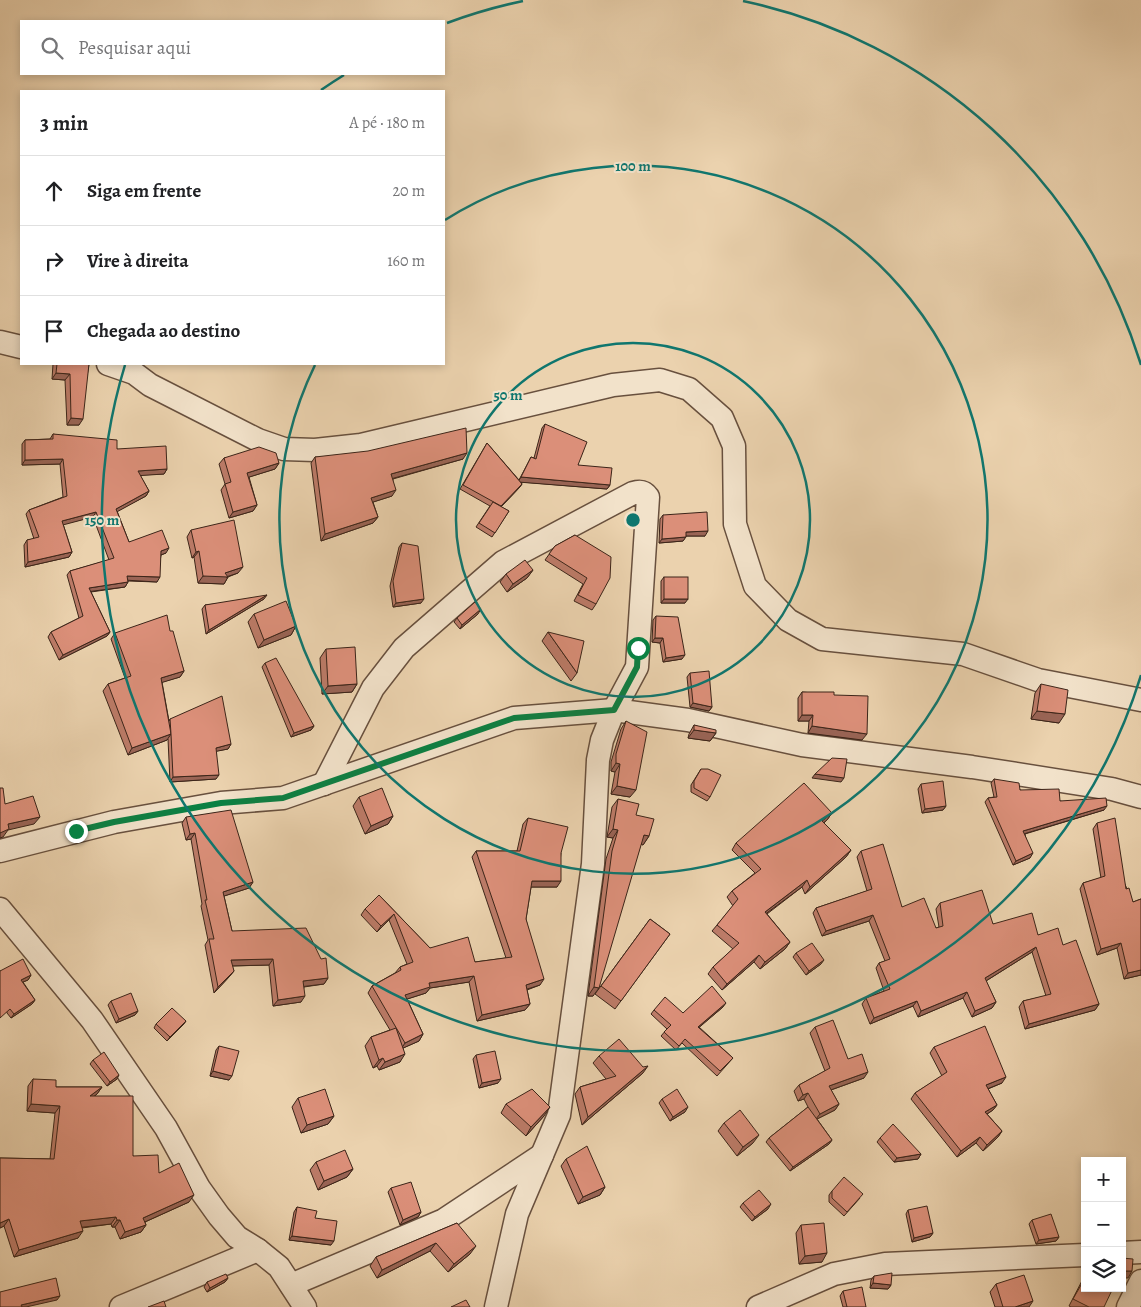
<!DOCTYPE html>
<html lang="pt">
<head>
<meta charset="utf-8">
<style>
	body { margin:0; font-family:Alegreya,serif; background:#f2f2f2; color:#202124 }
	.controls { position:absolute; right:15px; bottom:15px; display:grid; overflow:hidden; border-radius:0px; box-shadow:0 2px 8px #0003 }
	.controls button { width:45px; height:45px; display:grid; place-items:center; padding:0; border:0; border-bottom:1px solid #e0e0e0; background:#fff; color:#202124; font:25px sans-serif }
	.stop { position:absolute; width:15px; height:15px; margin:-11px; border:4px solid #0b8043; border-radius:50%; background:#fff }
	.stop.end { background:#0b8043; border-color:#fff; box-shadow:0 1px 5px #0008 }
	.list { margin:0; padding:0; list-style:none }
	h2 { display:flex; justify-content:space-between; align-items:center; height:65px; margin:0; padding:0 20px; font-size:21px }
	h2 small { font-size:16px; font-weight:400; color:#757577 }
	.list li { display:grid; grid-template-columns:32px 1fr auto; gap:15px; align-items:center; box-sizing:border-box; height:70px; padding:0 20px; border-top:1px solid #e0e0e0 }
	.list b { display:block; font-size:19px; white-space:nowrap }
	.list em { font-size:16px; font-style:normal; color:#757577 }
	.icon { flex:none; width:28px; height:28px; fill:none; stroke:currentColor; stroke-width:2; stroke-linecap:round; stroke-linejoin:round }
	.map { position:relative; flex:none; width:1141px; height:1307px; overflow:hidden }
	.search { position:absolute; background:#fff; box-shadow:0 2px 8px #0003; left:20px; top:20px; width:425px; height:55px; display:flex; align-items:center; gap:12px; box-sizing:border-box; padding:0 18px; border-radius:0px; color:#757577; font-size:19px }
	.panel { position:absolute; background:#fff; box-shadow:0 2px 8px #0003; left:20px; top:90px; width:425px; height:275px; border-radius:0px }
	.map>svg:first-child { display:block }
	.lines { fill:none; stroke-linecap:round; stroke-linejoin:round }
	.street-casing { stroke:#68503e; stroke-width:25 }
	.street { stroke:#f2e2ca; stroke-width:22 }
	.wall { fill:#bc7b68; stroke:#3c2519 }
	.shaded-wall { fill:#996455; stroke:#3c2519 }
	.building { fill:#db8f79; stroke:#3c2519 }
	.route { stroke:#0b8043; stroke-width:6 }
	.ring { fill:none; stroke:#0f766e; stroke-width:2.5 }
	.centre { fill:#0f766e; stroke:#f2e2ca; stroke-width:2.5 }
	.ring-label { font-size:15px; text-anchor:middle; font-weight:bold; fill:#0f766e; stroke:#f2e2ca; stroke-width:4; stroke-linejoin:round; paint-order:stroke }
</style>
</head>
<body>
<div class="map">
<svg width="1141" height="1307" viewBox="0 0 1141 1307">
	<rect width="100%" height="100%" fill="#ebd2ae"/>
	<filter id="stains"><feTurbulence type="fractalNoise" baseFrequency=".004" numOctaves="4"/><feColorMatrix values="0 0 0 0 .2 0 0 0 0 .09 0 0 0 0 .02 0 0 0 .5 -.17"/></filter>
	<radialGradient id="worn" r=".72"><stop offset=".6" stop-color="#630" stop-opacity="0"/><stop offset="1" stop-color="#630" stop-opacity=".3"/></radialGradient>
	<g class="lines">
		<defs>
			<g id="street">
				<path d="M0,342L21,347"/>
				<path d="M108,364L134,373L150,385L258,440L284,449L315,450L361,445L613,385L660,380L689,389L722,418L734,446L735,524L755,586L788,620L822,639L963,654L1038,680L1141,700"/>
				<path d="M324,784L373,688L404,648L503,562L633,493C640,491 644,491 648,497L637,667L614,710L602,740L598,760L593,864L559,1115L517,1214L496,1307"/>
				<path d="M0,851L114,822L221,803L283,798L514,718L614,710L688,720L802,745L972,767L1112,789L1141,797"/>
				<path d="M0,909L92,1020L166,1128L199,1188L219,1216L237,1237L258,1250L279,1267L305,1307"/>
				<path d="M1122,1253L1141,1252"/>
				<path d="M291,1285L444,1220L542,1155"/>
				<path d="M121,1307L258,1250"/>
				<path d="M758,1307L834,1274L885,1264L1085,1255"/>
				<path d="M1128,1307L1141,1281"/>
			</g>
		</defs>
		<use href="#street" class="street-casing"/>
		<use href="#street" class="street"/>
	</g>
	<g class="wall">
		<path d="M53,364H89L79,425H67L65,380L52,379Z"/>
		<path d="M545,424L578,465L610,485L607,489L521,482L522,484L519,488L501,507L509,511L492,537L476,527L490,506L460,489L487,443L519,480L529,461L531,457L534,458L542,428Z"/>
		<path d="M53,434L117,449L167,469L164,474L140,475L149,491L146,496L117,511L129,542L166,553L161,555L157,582L128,581V582L125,587L91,592L110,632L107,636L59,660L48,637L51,632L79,618L67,575L70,571L109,560L93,517L63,524L72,552L69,557L25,567L24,545L27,540L34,539L26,514L29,510L63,497L60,464L22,465V444L25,440L50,439Z"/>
		<path d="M315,457L463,459L393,479L392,496L373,502L378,517L373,523L321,541L311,463Z"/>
		<path d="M224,458L279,463L275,469L249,477L257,505L253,511L229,518L221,490L225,484L219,464Z"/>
		<path d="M663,515L705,536H686L683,541L659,543L660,519Z"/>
		<path d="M191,530L238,573L228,577L224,584L198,583L194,557L192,558L187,537Z"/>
		<path d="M575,535L596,604L592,610L574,601L583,584L545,560L555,546Z"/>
		<path d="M402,543L421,603L393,607L390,586L399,547Z"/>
		<path d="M533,570L527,578L507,592L500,582L506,574Z"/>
		<path d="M664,577L685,603H661V581Z"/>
		<path d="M264,599L206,634L202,609L205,605Z"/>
		<path d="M254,614L296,626L291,635L258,648L248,622Z"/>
		<path d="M478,614L460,629L454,622L457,618Z"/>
		<path d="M656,616L682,659L663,662L660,643L652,642L653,620Z"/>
		<path d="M170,631L184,671L180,677L162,682L169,721L170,719L231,744L228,749L216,751V779L170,782L168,739L167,740L128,755L103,691L108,684L125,678L111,639L115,633Z"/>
		<path d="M548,632L577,673L571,681L542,641Z"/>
		<path d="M326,649L357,684L352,692L322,694L320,658Z"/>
		<path d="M265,663L314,726L311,730L291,737L262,667Z"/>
		<path d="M690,673L712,707L709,711L690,707L687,677Z"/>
		<path d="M1041,684L1059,723L1031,719L1035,693Z"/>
		<path d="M802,692L834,695L862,740L808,733L809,721H798V698Z"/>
		<path d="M626,721L630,797L611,794L615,772L611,771V762L621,729Z"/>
		<path d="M694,725L716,733L710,741L688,738L689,734Z"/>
		<path d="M701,769L710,797L707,801L691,792V785Z"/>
		<path d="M994,779L1020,790L1060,801L1104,810L1025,834L1030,858L1013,865L985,802L988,798L994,797L991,783Z"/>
		<path d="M921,784L946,806L943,810L922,813L918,789Z"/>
		<path d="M359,797L393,816L388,824L365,834L353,806Z"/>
		<path d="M618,799L636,815L649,836L643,845L641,844L593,996H588L606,859L613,838L607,837L612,807Z"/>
		<path d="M832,813L827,820L824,823L851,850L846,857L805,894L802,887L767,914L790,942L785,949L760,969L754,962L722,990L708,974L713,967L733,949L712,931L733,906L727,897L732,891L755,873L732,850L736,843Z"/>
		<path d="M186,817L253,882L249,888L224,896L232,931L328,978L324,984L304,987L301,1002L273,1006L269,965L232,966L234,971L229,977L214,993L205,945L208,940L201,906L202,904L191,839L186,840L182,823Z"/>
		<path d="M528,818L561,853L557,887H531L526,919L540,985L527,990L530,1004L525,1010L477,1021L469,982L430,988L426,993L407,999L423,1034L419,1041L403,1048L400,1062L379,1070L377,1066L373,1068L365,1046L371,1037L390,1030L368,993L372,986L395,973L400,967L407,964L389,920L377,932L361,915L365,909L379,895L430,948L475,962L506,958L472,857L476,851H517L523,824Z"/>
		<path d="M1097,823L1133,902L1141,899V975L1124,979L1117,948L1097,955L1080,889L1083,883L1101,878L1093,829Z"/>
		<path d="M861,851L902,907L936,928L939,927L936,909L940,903L993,924L1038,935L1063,945L1099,1004L1095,1010L1025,1029L1019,1007L1023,1001L1046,996L1032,952L986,981L996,1002L992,1008L972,1017L963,998L918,1017L913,1006L870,1024L862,1004L866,998L884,991L876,968L879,963L885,961L869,921L822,936L813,913L816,908L867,891L857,857Z"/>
		<path d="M650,919L670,934L615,1009L595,994Z"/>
		<path d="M796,953L821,964L806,975L793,957Z"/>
		<path d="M0,971L31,975L28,980L23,982L35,1000L32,1004L11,1018L7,1013Z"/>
		<path d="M111,1001L138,1011L135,1015L116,1023L108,1005Z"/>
		<path d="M723,1007L699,1027L733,1058L717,1076L682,1043L676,1050L661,1036L667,1029L651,1014L654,1010L683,1013Z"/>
		<path d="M186,1021L183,1025L167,1041L154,1028L156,1024Z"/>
		<path d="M815,1027L848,1059L864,1078L831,1090L839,1104L835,1110L817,1119L832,1140L829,1144L790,1171L766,1142L769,1138L808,1107L804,1099L798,1101L794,1091L799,1085L825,1071L810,1033Z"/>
		<path d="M219,1046L229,1080L210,1076L216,1050Z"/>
		<path d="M934,1047L1002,1083L988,1089L997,1105L993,1110L987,1114L1002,1131L998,1137L983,1151L976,1143L957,1157L911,1099L915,1093L942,1076L930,1053Z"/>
		<path d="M476,1055L498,1083L479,1088L473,1059Z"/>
		<path d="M599,1056L643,1073L582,1125L575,1094L580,1087L606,1079L593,1063Z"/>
		<path d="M93,1060L117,1079L107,1086L90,1064Z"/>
		<path d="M33,1079L56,1087H102L97,1094L95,1096L133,1156L159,1173L189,1202L145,1222L146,1225L141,1232L120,1239L115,1227H112L111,1224L82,1228L78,1238L14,1257L4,1226L0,1228V1158L50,1159L55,1113L27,1111L28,1086Z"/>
		<path d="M298,1098L334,1116L328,1124L301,1133L292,1107Z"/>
		<path d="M662,1099L685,1112L670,1121L659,1103Z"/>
		<path d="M506,1104L544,1116L526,1136L501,1113Z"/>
		<path d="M724,1123L753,1143L737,1156L718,1131Z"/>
		<path d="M880,1138L921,1154L918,1159L894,1162L877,1142Z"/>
		<path d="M566,1159L605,1187L600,1195L578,1204L561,1166Z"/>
		<path d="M316,1162L353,1169L347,1177L318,1190L310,1170Z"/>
		<path d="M391,1188L421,1212L418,1217L400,1225L388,1192Z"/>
		<path d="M832,1191L860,1198L844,1216L829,1202V1195Z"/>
		<path d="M743,1203L768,1209L752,1221L740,1207Z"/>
		<path d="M297,1207L315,1218L331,1245L289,1240L294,1212Z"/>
		<path d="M908,1210L933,1233L930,1237L912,1242L906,1214Z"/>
		<path d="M1032,1220L1059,1237L1056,1241L1036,1244L1029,1224Z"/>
		<path d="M457,1223L470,1254L448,1272L430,1251L377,1278L370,1266L376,1257Z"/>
		<path d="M801,1225L822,1262L799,1264L796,1233Z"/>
		<path d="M1085,1275V1288L1104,1307H1071L1069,1306Z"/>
		<path d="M874,1276L891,1285L888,1289L870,1288L871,1280Z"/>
		<path d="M228,1278L225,1282L207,1292L204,1287L207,1282Z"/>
		<path d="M996,1284L1029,1307H995L990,1292Z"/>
		<path d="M843,1291L866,1307H843L840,1296Z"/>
	</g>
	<g class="shaded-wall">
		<path d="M56,373L70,374L65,380L52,379Z"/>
		<path d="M71,418L83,419L79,425H67Z"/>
		<path d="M467,453L463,459L387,480L391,474Z"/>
		<path d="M63,459L60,464L22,465L25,460Z"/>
		<path d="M279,463L275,469L243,479L247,473Z"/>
		<path d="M167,469L164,474L134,476L138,471Z"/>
		<path d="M521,477L610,485L607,489L518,482Z"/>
		<path d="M522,484L519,488L498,510L501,506Z"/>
		<path d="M396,490L392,496L367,504L371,498Z"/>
		<path d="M149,491L146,496L113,514L116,509Z"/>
		<path d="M257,505L253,511L229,518L233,512Z"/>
		<path d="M96,512L93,517L59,526L62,521Z"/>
		<path d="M378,517L373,523L321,541L325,534Z"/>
		<path d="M708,531L705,536H683L686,532Z"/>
		<path d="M686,537L683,541L659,543L662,539Z"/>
		<path d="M169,548L166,553L158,556L161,551Z"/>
		<path d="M199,551L194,557L192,558L196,552Z"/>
		<path d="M72,552L69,557L25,567L28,562Z"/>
		<path d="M243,567L238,573L226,577H228L224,584L198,583L203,576L225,573Z"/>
		<path d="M533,570L527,578L507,592L513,584Z"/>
		<path d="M127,576L160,577L157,582L124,580Z"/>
		<path d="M128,582L125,587L86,592L89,588Z"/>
		<path d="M267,595L264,599L206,634L209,630Z"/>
		<path d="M424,599L421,603L393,607L396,603Z"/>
		<path d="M664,599H688L685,603H661Z"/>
		<path d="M481,609L478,614L460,629L462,625Z"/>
		<path d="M296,626L291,635L258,648L264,640Z"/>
		<path d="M110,632L107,636L59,660L63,655Z"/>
		<path d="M655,638H663L660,643L652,642Z"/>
		<path d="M685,655L682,659L663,662L666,658Z"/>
		<path d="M184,671L180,677L157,684L161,678Z"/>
		<path d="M357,684L352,692L322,694L328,686Z"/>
		<path d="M693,703L712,707L709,711L690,707Z"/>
		<path d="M1037,711L1065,714L1059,723L1031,719Z"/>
		<path d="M802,715H813L809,721H798Z"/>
		<path d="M314,726L311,730L291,737L294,733Z"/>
		<path d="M812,726L867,734L862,740L808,733Z"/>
		<path d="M694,730L716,733L710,741L688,738Z"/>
		<path d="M171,734L167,740L128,755L132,748Z"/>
		<path d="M231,744L228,749L213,752L216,748Z"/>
		<path d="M616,763L620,764L615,772L611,771Z"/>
		<path d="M815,774L844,778L841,782L812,778Z"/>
		<path d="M219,775L216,779L170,782L173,777Z"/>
		<path d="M617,786L636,790L630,797L611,794Z"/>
		<path d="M946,806L943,810L922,813L925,809Z"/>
		<path d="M1107,806L1104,810L1020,835L1023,831Z"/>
		<path d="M832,813L827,820L817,828L822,821Z"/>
		<path d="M393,816L388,824L365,834L371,826Z"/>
		<path d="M40,817L34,824L8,830L3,837L0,838V833L8,824Z"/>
		<path d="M613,829L618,830L613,838L607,837Z"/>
		<path d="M195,833L191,839L186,840L190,834Z"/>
		<path d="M644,835L649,836L643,845L638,843Z"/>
		<path d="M851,850L846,857L805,894L810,887Z"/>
		<path d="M1033,853L1030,858L1013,865L1016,861Z"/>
		<path d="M807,880L802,887L760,918L765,912Z"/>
		<path d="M532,881H561L557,887H527Z"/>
		<path d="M253,882L249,888L218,898L223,892Z"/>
		<path d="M394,914L389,920L377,932L381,926Z"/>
		<path d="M873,915L869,921L822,936L826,931Z"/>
		<path d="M790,942L785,949L760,969L765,962Z"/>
		<path d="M1121,943L1117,948L1097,955L1101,949Z"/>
		<path d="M1036,947L1032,952L981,984L985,978Z"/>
		<path d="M759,955L754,962L722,990L727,984Z"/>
		<path d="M273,959L269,965L227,966L231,960Z"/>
		<path d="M824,960L821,964L806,975L809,971Z"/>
		<path d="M1141,970V975L1124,979L1128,973Z"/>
		<path d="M234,971L229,977L214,993L218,987Z"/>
		<path d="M31,975L28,980L18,984L21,980Z"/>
		<path d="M474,976L469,982L430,988L426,993L401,1001L405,995L429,983Z"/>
		<path d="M328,978L324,984L299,987L303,981Z"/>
		<path d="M544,979L540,985L521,991L526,985Z"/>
		<path d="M594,987L599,988L593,996H588Z"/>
		<path d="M967,992L963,998L918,1017L921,1011Z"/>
		<path d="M305,996L301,1002L273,1006L278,1000Z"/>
		<path d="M35,1000L32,1004L11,1018L14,1014Z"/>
		<path d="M917,1001L913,1006L870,1024L874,1018Z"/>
		<path d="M996,1002L992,1008L972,1017L975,1011Z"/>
		<path d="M726,1003L723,1007L695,1031L698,1027Z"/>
		<path d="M530,1004L525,1010L477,1021L482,1015Z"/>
		<path d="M1099,1004L1095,1010L1025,1029L1029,1024Z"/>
		<path d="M138,1011L135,1015L116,1023L119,1019Z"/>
		<path d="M186,1021L183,1025L167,1041L170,1037Z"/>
		<path d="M423,1034L419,1041L401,1049L405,1043Z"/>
		<path d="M405,1054L400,1062L379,1070L385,1062Z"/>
		<path d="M383,1058L377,1066L373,1068L379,1060Z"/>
		<path d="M648,1066L643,1073L582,1125L588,1117Z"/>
		<path d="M213,1071L232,1076L229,1080L210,1076Z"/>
		<path d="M868,1072L864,1078L825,1092L829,1086Z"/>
		<path d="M119,1075L117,1079L107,1086L110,1082Z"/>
		<path d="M1006,1077L1002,1083L982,1091L986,1085Z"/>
		<path d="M501,1079L498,1083L479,1088L482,1083Z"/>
		<path d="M102,1087L97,1094L85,1103L90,1096Z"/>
		<path d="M808,1093L804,1099L798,1101L803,1095Z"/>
		<path d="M31,1104L60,1106L55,1113L27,1111Z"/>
		<path d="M839,1104L835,1110L815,1120L820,1114Z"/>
		<path d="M997,1105L993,1110L981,1118L985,1112Z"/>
		<path d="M550,1107L544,1116L526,1136L531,1127Z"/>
		<path d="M688,1107L685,1112L670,1121L673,1117Z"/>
		<path d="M334,1116L328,1124L301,1133L307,1125Z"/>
		<path d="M1002,1131L998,1137L983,1151L987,1145Z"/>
		<path d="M759,1135L753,1143L737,1156L743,1147Z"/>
		<path d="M980,1137L976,1143L957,1157L961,1151Z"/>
		<path d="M832,1140L829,1144L790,1171L793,1167Z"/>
		<path d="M921,1154L918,1159L894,1162L897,1158Z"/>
		<path d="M353,1169L347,1177L318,1190L324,1181Z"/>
		<path d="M605,1187L600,1195L578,1204L583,1197Z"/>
		<path d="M194,1195L189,1202L138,1225L143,1218Z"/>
		<path d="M771,1204L768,1209L752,1221L755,1217Z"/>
		<path d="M421,1212L418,1217L400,1225L403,1220Z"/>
		<path d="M116,1217L111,1224L75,1228L80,1221Z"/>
		<path d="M9,1219L4,1226L0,1228V1223Z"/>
		<path d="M117,1220H120L115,1227H112Z"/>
		<path d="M146,1225L141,1232L120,1239L125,1232Z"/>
		<path d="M83,1231L78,1238L14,1257L19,1250Z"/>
		<path d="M933,1233L930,1237L912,1242L914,1238Z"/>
		<path d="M292,1236L334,1241L331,1245L289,1240Z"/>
		<path d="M1059,1237L1056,1241L1036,1244L1039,1240Z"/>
		<path d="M436,1243L430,1251L377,1278L382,1270Z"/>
		<path d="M476,1246L470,1254L448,1272L454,1264Z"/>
		<path d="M827,1253L822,1262L799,1264L805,1256Z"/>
		<path d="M1122,1271H1132L1128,1278H1122Z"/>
		<path d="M228,1278L225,1282L207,1292L210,1288Z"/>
		<path d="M873,1283L891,1285L888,1289L870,1288Z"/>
		<path d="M60,1296L57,1300L26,1307H19L21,1305Z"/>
		<path d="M1033,1301L1029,1307H1015Z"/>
	</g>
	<g class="building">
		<path d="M57,364H89L83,419L71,418L70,374L56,373Z"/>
		<path d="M545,424L587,442L578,465L612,468L610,485L521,477L531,457L536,459Z"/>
		<path d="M466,428L467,453L391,474L396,490L371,498L378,517L325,534L315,457L368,451Z"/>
		<path d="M53,434L117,440V449L166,446L167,469L138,471L149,491L116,509L129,542L162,530L169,548L161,551L160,577L127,576L128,582L89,588L110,632L63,655L51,632L83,616L70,571L114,558L96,512L62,521L72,552L28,562L27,540L39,537L29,510L67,496L63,459L25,460V440L53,439Z"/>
		<path d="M487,443L522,484L501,506L463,485Z"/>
		<path d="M259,447L276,453L279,463L247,473L257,505L233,512L225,484L231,482L224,458Z"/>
		<path d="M493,502L509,511L495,533L479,523Z"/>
		<path d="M707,512L708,531L686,532V537L662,539L663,515Z"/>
		<path d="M234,520L243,567L225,573L228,577L203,576L199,551L196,552L191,530Z"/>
		<path d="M575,535L611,557L610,578L596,604L578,595L587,578L549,554L555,546Z"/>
		<path d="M402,543L418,546L424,599L396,603L393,581Z"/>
		<path d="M525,560L533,570L513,584L506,574Z"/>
		<rect x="664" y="577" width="24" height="22"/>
		<path d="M267,595L209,630L205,605Z"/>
		<path d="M286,601L296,626L264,640L254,614Z"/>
		<path d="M475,602L481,609L462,625L457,618Z"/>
		<path d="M167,615L170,631H173L184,671L161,678L171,734L132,748L108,684L131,676L115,633Z"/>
		<path d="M656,616L678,617L685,655L666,658L663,638H655Z"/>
		<path d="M548,632L584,641L577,673Z"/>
		<path d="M355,647L357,684L328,686L326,649Z"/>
		<path d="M276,658L314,726L294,733L265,663Z"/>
		<path d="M709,671L712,707L693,703L690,673Z"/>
		<path d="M1041,684L1068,690L1065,714L1037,711Z"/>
		<path d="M802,692H834V695L868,696L867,734L812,726L813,715H802Z"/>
		<path d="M222,696L231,744L216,748L219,775L173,777L171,734L170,719Z"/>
		<path d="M626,721L647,732L636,790L617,786L620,764L616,763V754Z"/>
		<path d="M694,725L716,730V733L694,730Z"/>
		<path d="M832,758L847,759L844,778L815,774Z"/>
		<path d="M701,769H708L721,775L710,797L694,788V781Z"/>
		<path d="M994,779L1019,783L1020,790L1059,789L1060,801L1106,798L1107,806L1023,831L1033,853L1016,861L988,798L997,797Z"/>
		<path d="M943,781L946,806L925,809L921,784Z"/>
		<path d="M804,783L832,813L822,821L851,850L810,887L807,880L765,912L790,942L765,962L759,955L727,984L713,967L739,943L717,925L738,899L732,891L761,869L736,843Z"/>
		<path d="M0,788H3L5,804L33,796L40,817L8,824L9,829L0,833Z"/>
		<path d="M382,788L393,816L371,826L359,797Z"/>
		<path d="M618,799L639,804L636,815L654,819L649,836L644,835L599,988L594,987L612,851L618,830L613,829Z"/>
		<path d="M231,810L253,882L223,892L232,931L306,928L321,959L326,958L328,978L303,981L305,996L278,1000L273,959L231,960L234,971L218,987L209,939H214L205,900H207L195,833L190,834L186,817Z"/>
		<path d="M528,818L568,827L561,853V881H532L526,919L544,979L526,985L530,1004L482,1015L474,976L429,983L430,987L405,995L423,1034L405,1043L372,986L401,970L400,967L413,962L394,914L381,926L365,909L379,895L430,948L468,937L475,962L512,957L476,851H520Z"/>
		<path d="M1115,818L1126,889L1129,888L1133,902L1141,899V970L1128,973L1121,943L1101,949L1083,883L1105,876L1097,823Z"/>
		<path d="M883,844L902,907L924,898L936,928L943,926L940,903L982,890L993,924L1032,913L1038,935L1058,928L1063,945L1076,940L1099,1004L1029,1024L1023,1001L1051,994L1036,947L985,978L996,1002L975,1011L967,992L921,1011L917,1001L874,1018L866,998L890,989L879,963L890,959L873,915L826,931L816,908L872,889L861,851Z"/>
		<path d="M650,919L670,934L621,1001L601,986Z"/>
		<path d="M812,943L824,960L809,971L796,953Z"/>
		<path d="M23,959L31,975L21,980L35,1000L14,1014L10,1009L0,1018V971Z"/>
		<path d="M712,986L726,1003L698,1027L733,1058L720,1071L685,1039L679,1046L664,1032L671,1025L654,1010L665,997L683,1013Z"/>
		<path d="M131,993L138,1011L119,1019L111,1001Z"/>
		<path d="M172,1008L186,1021L170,1037L156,1024Z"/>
		<path d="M833,1020L848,1059L862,1054L868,1072L829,1086L839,1104L820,1114L808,1093L803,1095L799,1085L830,1068L815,1027Z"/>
		<path d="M985,1026L1006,1077L986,1085L997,1105L985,1112L1002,1131L987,1145L980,1137L961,1151L915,1093L947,1072L934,1047Z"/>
		<path d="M396,1028L405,1054L385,1062L383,1058L379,1060L371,1037Z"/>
		<path d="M619,1039L643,1067L648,1066L588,1117L580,1087L616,1076L599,1056Z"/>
		<path d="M219,1046L239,1051L232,1076L213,1071Z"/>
		<path d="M495,1051L501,1079L482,1083L476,1055Z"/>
		<path d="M104,1052L119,1075L110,1082L93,1060Z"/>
		<path d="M33,1079L56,1080V1087H102L90,1096H133V1156L158,1155L159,1173L179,1163L194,1195L143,1218L146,1225L125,1232L120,1220H117L116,1217L80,1221L83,1231L19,1250L9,1219L0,1223V1158L54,1159L60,1106L31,1104Z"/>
		<path d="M325,1089L334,1116L307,1125L298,1098Z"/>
		<path d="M532,1089L550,1107L531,1127L506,1104Z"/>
		<path d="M677,1089L688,1107L673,1117L662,1099Z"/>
		<path d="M808,1107L832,1140L793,1167L769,1138Z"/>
		<path d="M740,1110L759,1135L743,1147L724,1123Z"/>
		<path d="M893,1124L921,1154L897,1158L880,1138Z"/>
		<path d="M587,1146L605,1187L583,1197L566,1159Z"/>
		<path d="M345,1150L353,1169L324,1181L316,1162Z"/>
		<path d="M844,1177L863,1194L847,1212L832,1198V1191Z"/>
		<path d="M411,1182L421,1212L403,1220L391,1188Z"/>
		<path d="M759,1190L771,1204L755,1217L743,1203Z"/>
		<path d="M927,1206L933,1233L914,1238L908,1210Z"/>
		<path d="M297,1207L317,1211L315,1218L337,1221L334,1241L292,1236Z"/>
		<path d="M1051,1214L1059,1237L1039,1240L1032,1220Z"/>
		<path d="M457,1223L476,1246L454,1264L436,1243L382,1270L376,1257Z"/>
		<path d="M824,1223L827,1253L805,1256L801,1225Z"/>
		<path d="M1122,1258L1133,1259L1132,1271H1122Z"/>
		<path d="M892,1273L891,1285L873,1283L874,1276Z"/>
		<path d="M226,1274L228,1278L210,1288L207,1282Z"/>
		<path d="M1024,1275L1033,1301L1015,1307H1003L996,1284Z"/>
		<path d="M56,1278L60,1296L21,1305L22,1307H0V1292Z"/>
		<path d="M1085,1278V1288H1113L1104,1307H1089L1073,1299Z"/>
		<path d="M862,1287L866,1307H847L843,1291Z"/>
		<path d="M466,1300L470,1307H451Z"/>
		<path d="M164,1301L166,1307H148Z"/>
	</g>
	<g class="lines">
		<path class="route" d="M76,831L114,822L221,803L283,798L514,718L614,710L637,667L638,648"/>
	</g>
	<g class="ring">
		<circle cx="633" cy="520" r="177"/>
		<path d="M445 220A354 354 0 1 1 315 365"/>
		<path d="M1141 675A531 531 0 1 1 125 365M321 90A531 531 0 0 1 344 75M447 23A531 531 0 0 1 523 1M743 1A531 531 0 0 1 1141 365"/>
	</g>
	<circle cx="633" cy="520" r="8" class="centre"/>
	<g class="ring-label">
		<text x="633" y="171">100 m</text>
		<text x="508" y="400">50 m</text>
		<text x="102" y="525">150 m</text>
	</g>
	<rect width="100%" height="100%" filter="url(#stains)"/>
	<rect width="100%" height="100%" fill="url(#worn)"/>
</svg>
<div class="controls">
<button>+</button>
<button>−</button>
<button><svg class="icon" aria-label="layers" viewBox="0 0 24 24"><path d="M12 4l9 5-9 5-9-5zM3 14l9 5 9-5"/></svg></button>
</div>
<div class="stop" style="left:638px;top:648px"></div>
<div class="stop end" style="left:76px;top:831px"></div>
<div class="search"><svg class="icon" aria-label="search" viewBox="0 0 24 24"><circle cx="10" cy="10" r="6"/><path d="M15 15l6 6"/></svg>Pesquisar aqui</div>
<section class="panel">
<h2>3 min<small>A pé · 180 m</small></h2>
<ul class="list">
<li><svg class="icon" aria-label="ahead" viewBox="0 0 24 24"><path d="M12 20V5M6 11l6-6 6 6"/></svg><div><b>Siga em frente</b></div><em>20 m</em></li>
<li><svg class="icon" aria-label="right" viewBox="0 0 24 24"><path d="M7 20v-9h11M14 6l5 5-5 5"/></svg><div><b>Vire à direita</b></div><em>160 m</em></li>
<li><svg class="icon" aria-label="arrive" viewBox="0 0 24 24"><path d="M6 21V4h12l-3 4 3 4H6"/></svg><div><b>Chegada ao destino</b></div></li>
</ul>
</section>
</div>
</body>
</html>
